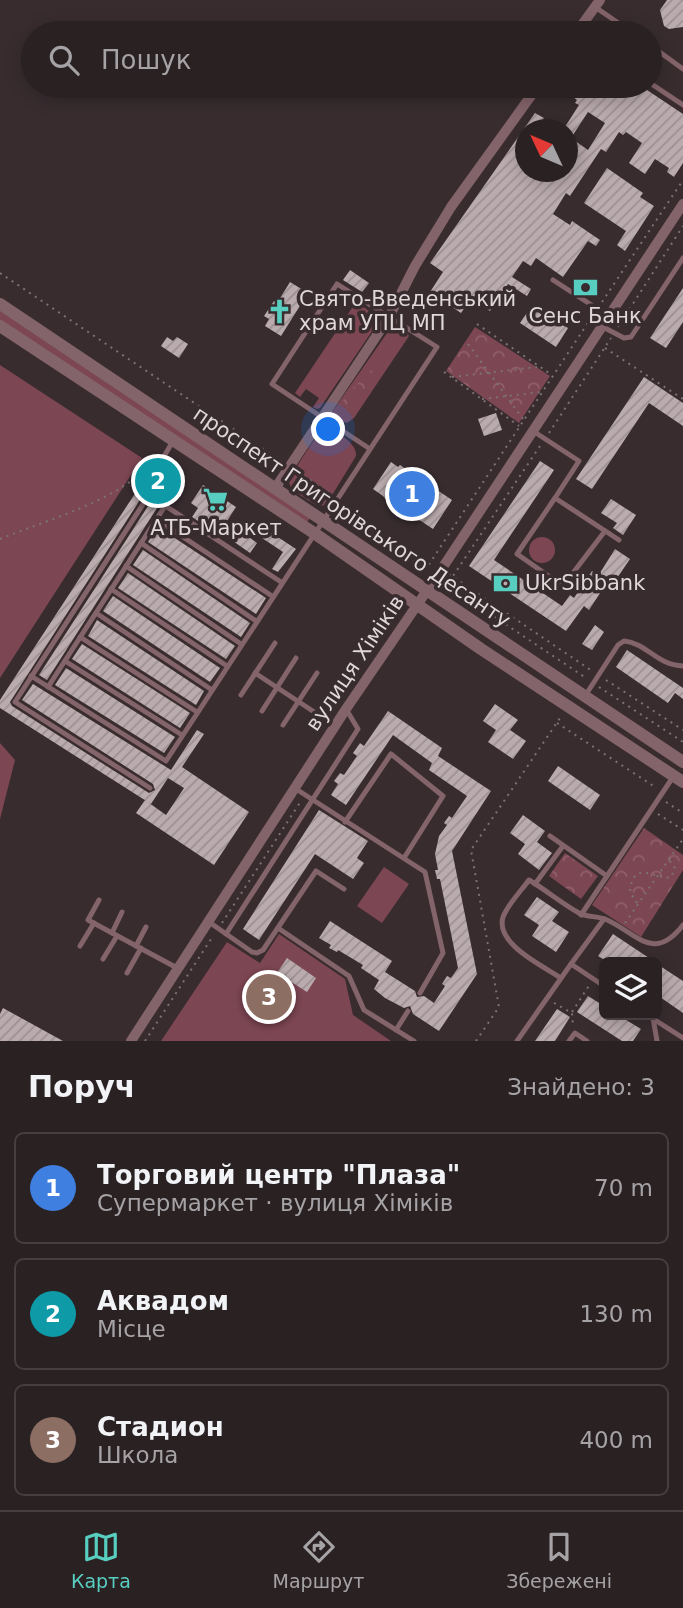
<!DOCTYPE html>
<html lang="uk">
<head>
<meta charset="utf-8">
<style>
	body { margin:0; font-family:"DejaVu Sans",sans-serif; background:#362e30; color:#f1f3f6 }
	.controls { position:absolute; right:21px; bottom:21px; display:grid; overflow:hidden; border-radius:10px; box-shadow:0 4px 18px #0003 }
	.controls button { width:63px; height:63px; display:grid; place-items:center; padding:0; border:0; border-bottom:2px solid #463e41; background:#2a2123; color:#f1f3f6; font:35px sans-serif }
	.compass { position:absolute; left:515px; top:119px; width:63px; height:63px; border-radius:50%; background:#2a2123; box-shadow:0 4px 18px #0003; rotate:314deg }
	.you { position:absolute; left:329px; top:430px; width:24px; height:24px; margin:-18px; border:5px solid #fff; border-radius:50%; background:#1a73e8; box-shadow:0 0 0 10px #1a73e833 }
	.badge { display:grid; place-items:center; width:46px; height:46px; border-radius:50%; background:#58cec0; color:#fff; font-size:23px; font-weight:700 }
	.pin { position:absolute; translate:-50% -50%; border:4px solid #fff; box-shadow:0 2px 7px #0006 }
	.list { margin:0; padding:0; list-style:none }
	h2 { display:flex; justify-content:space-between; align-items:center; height:91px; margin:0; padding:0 28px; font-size:30px }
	h2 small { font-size:23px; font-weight:400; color:#a5a3a6 }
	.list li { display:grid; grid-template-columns:46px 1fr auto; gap:21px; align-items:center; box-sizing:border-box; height:112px; margin:0 14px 14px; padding:0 14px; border:2px solid #463e41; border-radius:10px }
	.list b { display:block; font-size:26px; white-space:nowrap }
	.list p { margin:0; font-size:23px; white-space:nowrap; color:#a5a3a6 }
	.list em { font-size:23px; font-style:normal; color:#a5a3a6 }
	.icon { flex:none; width:38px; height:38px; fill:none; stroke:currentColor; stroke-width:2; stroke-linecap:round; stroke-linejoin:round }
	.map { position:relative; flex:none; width:683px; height:1041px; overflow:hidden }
	.search { position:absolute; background:#2a2123; box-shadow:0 4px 18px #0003; left:21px; right:21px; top:21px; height:77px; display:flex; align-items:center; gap:18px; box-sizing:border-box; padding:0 24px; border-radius:38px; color:#a5a3a6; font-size:26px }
	.sheet { height:469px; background:#2a2123 }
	nav { display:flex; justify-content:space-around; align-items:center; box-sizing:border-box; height:98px; border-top:2px solid #463e41; background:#2a2123; font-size:19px; color:#a5a3a6 }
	nav a { display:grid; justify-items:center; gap:4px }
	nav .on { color:#58cec0 }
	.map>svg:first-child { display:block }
	.grass { fill:#7d4653 }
	.forest { fill:url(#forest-crowns) }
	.building { fill:url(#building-hatch); fill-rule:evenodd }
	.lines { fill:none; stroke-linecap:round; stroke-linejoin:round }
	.path { stroke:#7c7274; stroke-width:2; stroke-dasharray:2 5; stroke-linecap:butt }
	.service { stroke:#84646b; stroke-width:5 }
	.minor { stroke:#84646b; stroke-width:10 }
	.tertiary { stroke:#84646b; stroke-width:12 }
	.labels { text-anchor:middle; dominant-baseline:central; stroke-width:7; stroke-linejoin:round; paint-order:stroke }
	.poi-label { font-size:21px; fill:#dfd7d9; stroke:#382c2f; text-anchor:start }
	.street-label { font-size:21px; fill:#dfd7d9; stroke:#382c2f }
</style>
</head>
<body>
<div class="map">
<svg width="683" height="1041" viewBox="0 0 683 1041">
	<defs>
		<pattern id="forest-crowns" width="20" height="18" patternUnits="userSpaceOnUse" patternTransform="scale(1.75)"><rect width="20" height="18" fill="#7d4653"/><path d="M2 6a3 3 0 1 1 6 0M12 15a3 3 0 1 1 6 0" fill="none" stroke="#8f606b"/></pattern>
		<pattern id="building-hatch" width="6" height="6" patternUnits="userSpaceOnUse" patternTransform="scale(1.75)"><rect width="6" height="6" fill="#baabae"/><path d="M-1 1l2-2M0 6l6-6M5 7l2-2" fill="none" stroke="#9c9093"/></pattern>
	</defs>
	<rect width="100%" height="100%" fill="#382c2f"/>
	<g class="grass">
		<path d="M356,302L378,317L379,321L320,408L317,409L313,407L319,398L306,389L300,397L295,393Z"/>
		<path d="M0,311L310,518L308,521H306L0,320Z"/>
		<path d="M392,326L407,332L409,336L354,418L347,423L334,418L332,412Z"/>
		<path d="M0,365L142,458L0,678Z"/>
		<path d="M325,429C337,431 357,443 356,456L326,505L317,506L292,490L288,480L319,432Z"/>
		<circle cx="542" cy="550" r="13"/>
		<path d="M0,743L15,760L0,819Z"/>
		<path d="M384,867L409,884L382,923L357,906Z"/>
		<path d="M279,934L345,979L353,1015L391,1041H161L227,942L260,963Z"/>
	</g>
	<g class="forest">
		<path d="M475,327L550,376L519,423L446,371Z"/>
		<path d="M372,370L378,376C377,379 374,381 372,384C365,393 369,398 357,406L353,417L342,418L338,408L340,402L350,396V391Z"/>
		<path d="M644,828L683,855V870L641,937L592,905Z"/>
		<path d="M565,853L598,876L581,899L549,876Z"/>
	</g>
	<g class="building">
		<path d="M667,0H683V27L669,29L664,26L660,10Z"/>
		<path d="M569,86H588L599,93L604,86H641L683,114V163L674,177L667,172L669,168L655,159L645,174L629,163L642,143L626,132L623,135L619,132L606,152L601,149L570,196L566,193L553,214L570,225L572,221L600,240L596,246L588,241L563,277L536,258L531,266L523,261L512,277L531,289L527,296L508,284L490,311L471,298L461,313L430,292L443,272L430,263L535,113L544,118L540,123L549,130H526V172H568V130H563L579,105L575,103L577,100L565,91ZM588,112L605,123L588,150L571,138Z"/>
		<path d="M607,168L643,193L640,197L654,206L625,251L617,245L626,231L584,203Z"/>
		<path d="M350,270L369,283L362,292L343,280Z"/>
		<path d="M290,282L308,293L281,336L265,326L269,319L264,316L274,301L277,303Z"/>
		<path d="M683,288V322L666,348L650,338Z"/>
		<path d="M532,305L568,328L556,347L520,323Z"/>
		<path d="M167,337L173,341L177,337L188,344L179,358L161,346Z"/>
		<path d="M644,377L683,403V426L649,403L592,489L576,479Z"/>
		<path d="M496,413L502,430L484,436L478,419Z"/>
		<path d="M540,461L554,470L494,560L562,606L570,595L574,598L592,571L598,576L615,549L630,559L613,584L608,581L589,610L584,606L566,631L469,566Z"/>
		<path d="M391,462L398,467L400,465L452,500L433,529L421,521L398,514L383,496L373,489Z"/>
		<path d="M151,469L172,482L165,493L151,484L145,492L10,702L12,706L149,793L155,790L153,784L22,700L33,684L171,770L197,730L204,734L182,767L249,812L214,865L136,813L145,800L166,815L184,788L168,778L151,804L0,708V700Z"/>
		<path d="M203,485L236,507L227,521L257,543L250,553L220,532L218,534L192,517L198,508L191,503Z"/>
		<path d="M611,499L636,515L623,535L613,528L617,523L601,513Z"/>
		<path d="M150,503L157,508L47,680L39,675Z"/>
		<path d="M261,526L296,549L278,572L272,569L283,552L256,534Z"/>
		<path d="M158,527L266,598L256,614L148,542Z"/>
		<path d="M143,550L250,623L241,637L133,565Z"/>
		<path d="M128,573L235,646L226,659L118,588Z"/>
		<path d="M113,596L220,668L210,682L103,611Z"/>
		<path d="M97,620L204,691L196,705L88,636Z"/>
		<path d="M595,625L604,632L592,650L582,644Z"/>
		<path d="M82,644L190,713L180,728L72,659Z"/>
		<path d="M627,650L683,688V699L675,693L668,703L616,667Z"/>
		<path d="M66,668L175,737L164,753L55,685Z"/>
		<path d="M495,704L518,720L510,730L526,741L513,759L488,742L496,730L483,721Z"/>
		<path d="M388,711L442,748L438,756L491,791L452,851L477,974L439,1031L413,1014L410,1006L404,1008L385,998L374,989L379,980L361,968L363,965L338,950L337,952L329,948L331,945L319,938L330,921L392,961L385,972L415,991L417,997L424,996L434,1003L445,986L442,984L447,976L451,978L458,968L440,879H437L435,870H438L435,854L439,836L447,825L444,823L449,816L452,818L467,796L429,770L432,763L393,735L346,805L331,795L338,784L334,781L340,773L344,775L357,756L353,753L360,743L364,746Z"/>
		<path d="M558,766L600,795L590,810L548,781Z"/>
		<path d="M319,810L368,841L357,858L364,863L353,879L315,854L259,940L243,929Z"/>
		<path d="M523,815L545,831L537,842L552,853L539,870L518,854L525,844L510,833Z"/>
		<path d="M537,897L559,912L552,921L569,932L556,952L532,936L539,925L524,915Z"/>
		<path d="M613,934L655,962H608L598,956Z"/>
		<path d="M287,958L316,978L307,992L277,973Z"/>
		<path d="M657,964L683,981V1013L657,995Z"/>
		<path d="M588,996L604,1006V1015H618L641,1029L633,1041H622L577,1012Z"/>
		<path d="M3,1008L63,1041H0V1014Z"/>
		<path d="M557,1009L570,1017L555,1041H535Z"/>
	</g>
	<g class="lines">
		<g class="path">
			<path d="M0,273L281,461"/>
			<path d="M602,302L683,180"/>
			<path d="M477,324L552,375"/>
			<path d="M618,327L683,226"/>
			<path d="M468,344L523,419"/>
			<path d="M605,348L683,399"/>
			<path d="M444,372L519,426"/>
			<path d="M452,377L537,367"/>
			<path d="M482,399L542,392"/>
			<path d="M549,433L611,338"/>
			<path d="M540,446L447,585L586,678"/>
			<path d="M298,472L331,494"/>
			<path d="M294,481L327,503"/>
			<path d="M337,510L426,569L593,315"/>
			<path d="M0,539C52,518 105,505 148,468L153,467"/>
			<path d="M449,574L592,671"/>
			<path d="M606,680L683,730"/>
			<path d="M599,687L683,742"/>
			<path d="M557,723L655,787"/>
			<path d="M666,802L683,813"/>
			<path d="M658,814L683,830"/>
			<path d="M637,903L630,892C633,857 657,881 671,877L675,868L669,860"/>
			<path d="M222,923L301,801"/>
			<path d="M625,923L683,839"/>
			<path d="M554,1003L572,1013L573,1025"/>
			<path d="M572,1012L590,984"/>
			<path d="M145,1041L213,936"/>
			<path d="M476,1041L499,1007L471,850L562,715"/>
		</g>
		<g class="service">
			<path d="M595,7L633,33"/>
			<path d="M650,45L683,69"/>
			<path d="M650,83L683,105"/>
			<path d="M553,280L610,317"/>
			<path d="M603,327L624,338L631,337L683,258"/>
			<path d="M533,431L579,461L555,498L619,540"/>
			<path d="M159,465L173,441"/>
			<path d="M555,498L517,554L563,586L605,531"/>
			<path d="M156,519L272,596"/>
			<path d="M141,543L256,621"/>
			<path d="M126,566L241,644"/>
			<path d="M111,589L227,666"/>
			<path d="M96,613L212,690"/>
			<path d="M80,637L197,712"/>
			<path d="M65,661L182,735"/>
			<path d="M255,673L334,725"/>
			<path d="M31,676L166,761L437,347L337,284L272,384L370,449"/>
			<path d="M48,687L165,506"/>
			<path d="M241,695L275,643"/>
			<path d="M585,696L618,645L624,641C647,643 656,665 683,666"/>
			<path d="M262,711L296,658"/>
			<path d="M283,725L317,673"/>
			<path d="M150,788L15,702L149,495L281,582"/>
			<path d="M296,789L425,872L443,953L420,993"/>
			<path d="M345,822L391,754L443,796L404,858"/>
			<path d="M550,836L607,876"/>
			<path d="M535,884L563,846"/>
			<path d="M99,900L88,920L179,969"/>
			<path d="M581,915L673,777"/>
			<path d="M209,922L252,952L257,953L263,950L316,871L344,889"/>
			<path d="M278,928L349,976L364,1010L414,1041"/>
			<path d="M112,933L122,912"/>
			<path d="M226,934L358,729L346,709"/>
			<path d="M80,946L94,923"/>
			<path d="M136,946L146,927"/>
			<path d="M103,959L117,936"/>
			<path d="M127,973L141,948"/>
			<path d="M561,978C543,966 495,944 503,917C508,904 521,891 529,880C546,890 561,903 579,913C586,917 596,916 605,919C636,932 653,964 683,925"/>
			<path d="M604,986L571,964L604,919"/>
			<path d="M647,1015L683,1038"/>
			<path d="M653,1018L657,1041"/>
			<path d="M396,1030L408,1011"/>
			<path d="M517,1041L571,964"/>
			<path d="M569,1041L575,1033L587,1041"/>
		</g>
		<g class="minor">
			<path d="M576,33L600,0"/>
			<path d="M276,487L389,317L415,266L451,207L538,86"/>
			<path d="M131,1041L346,709L441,570L683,204"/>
		</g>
		<g class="tertiary">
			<path d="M0,304L683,762"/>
			<path d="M0,326L314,533L481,649L683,782"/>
		</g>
	</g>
	<defs>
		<symbol id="bank-bare" viewBox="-9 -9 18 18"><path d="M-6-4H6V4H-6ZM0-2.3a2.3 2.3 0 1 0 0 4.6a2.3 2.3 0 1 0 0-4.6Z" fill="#58cec0" stroke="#382c2f" stroke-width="2.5" paint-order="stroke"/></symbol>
		<symbol id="church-bare" viewBox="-9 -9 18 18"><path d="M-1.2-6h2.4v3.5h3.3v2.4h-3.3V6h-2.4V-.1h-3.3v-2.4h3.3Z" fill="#58cec0" stroke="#382c2f" stroke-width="2.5" paint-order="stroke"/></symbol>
		<symbol id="supermarket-bare" viewBox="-9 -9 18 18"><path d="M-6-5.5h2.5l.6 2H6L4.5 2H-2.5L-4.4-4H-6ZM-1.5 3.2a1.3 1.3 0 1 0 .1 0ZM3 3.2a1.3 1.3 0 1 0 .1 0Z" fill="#58cec0" stroke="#382c2f" stroke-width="2.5" paint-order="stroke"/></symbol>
	</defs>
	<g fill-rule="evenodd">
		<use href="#bank-bare" x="568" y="270" width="35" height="35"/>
		<use href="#church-bare" x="262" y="294" width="35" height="35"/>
		<use href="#supermarket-bare" x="198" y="482" width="35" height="35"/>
		<use href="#bank-bare" x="488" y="566" width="35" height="35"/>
	</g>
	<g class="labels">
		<g class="poi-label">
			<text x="299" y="299">Свято-Введенський<tspan x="299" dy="24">храм УПЦ МП</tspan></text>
			<text x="585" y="316" text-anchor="middle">Сенс Банк</text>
			<text x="216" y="528" text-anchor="middle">АТБ-Маркет</text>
			<text x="525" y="583">UkrSibbank</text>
		</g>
		<g class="street-label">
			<text transform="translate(352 517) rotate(34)">проспект Григорівського Десанту</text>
			<text transform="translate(355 663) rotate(-56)">вулиця Хіміків</text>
		</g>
	</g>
</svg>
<div class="controls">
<button><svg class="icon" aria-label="layers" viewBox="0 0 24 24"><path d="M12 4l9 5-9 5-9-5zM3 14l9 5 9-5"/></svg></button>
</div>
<svg class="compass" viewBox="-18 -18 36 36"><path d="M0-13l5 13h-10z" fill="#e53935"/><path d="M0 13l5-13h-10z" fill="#a5a3a6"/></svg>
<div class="you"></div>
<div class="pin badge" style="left:412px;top:494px;background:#3f7fe0">1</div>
<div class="pin badge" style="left:158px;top:481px;background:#0f9aa8">2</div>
<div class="pin badge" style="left:269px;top:997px;background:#8d6e63">3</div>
<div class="search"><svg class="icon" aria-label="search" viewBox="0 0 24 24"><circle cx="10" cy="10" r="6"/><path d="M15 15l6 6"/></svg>Пошук</div>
</div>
<section class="sheet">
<h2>Поруч<small>Знайдено: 3</small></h2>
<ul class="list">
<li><span class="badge" style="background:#3f7fe0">1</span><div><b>Торговий центр &quot;Плаза&quot;</b><p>Супермаркет · вулиця Хіміків</p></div><em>70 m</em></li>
<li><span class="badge" style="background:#0f9aa8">2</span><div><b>Аквадом</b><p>Місце</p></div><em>130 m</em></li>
<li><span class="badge" style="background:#8d6e63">3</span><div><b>Стадион</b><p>Школа</p></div><em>400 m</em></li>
</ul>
</section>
<nav>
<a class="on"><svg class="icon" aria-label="map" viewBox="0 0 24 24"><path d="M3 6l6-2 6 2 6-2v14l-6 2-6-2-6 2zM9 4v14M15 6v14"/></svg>Карта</a>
<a><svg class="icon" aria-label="directions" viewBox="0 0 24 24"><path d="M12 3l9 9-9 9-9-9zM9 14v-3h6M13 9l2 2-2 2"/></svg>Маршрут</a>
<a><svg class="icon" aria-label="saved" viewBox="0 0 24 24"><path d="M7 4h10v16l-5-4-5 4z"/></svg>Збережені</a>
</nav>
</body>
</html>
